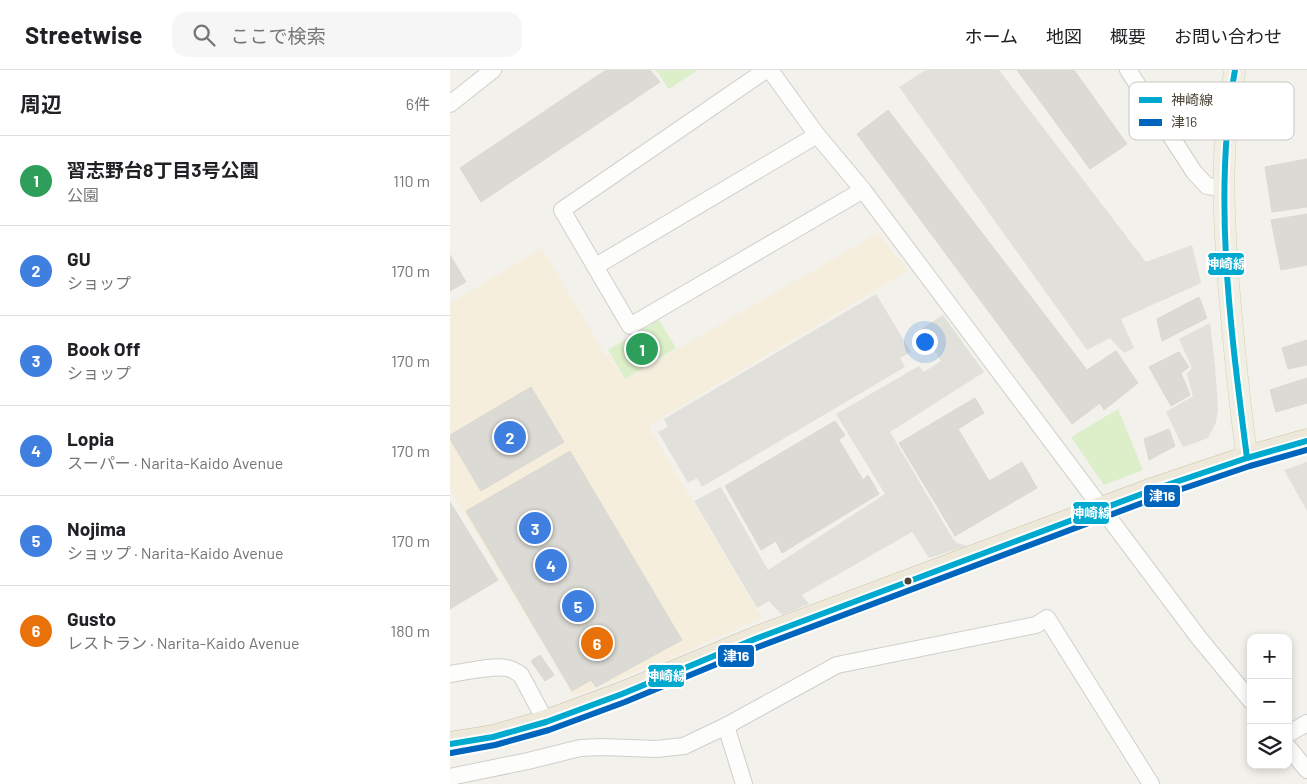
<!DOCTYPE html>
<html lang="ja">
<head>
<meta charset="utf-8">
<style>
	body { margin:0; font-family:Barlow,"Noto Sans JP",sans-serif; background:#f6f6f6; color:#202124 }
	.controls { position:absolute; right:15px; bottom:15px; display:grid; overflow:hidden; border-radius:10px; box-shadow:0 2px 8px #0003 }
	.controls button { width:45px; height:45px; display:grid; place-items:center; padding:0; border:0; border-bottom:1px solid #e0e0e0; background:#fff; color:#202124; font:25px sans-serif }
	.you { position:absolute; left:474px; top:271px; width:18px; height:18px; margin:-12px; border:4px solid #fff; border-radius:50%; background:#1a73e8; box-shadow:0 0 0 8px #1a73e833 }
	.badge { display:grid; place-items:center; width:32px; height:32px; border-radius:50%; background:#858175; color:#fff; font-size:16px; font-weight:700 }
	.pin { position:absolute; translate:-50% -50%; border:2px solid #fff; box-shadow:0 1px 5px #0006 }
	.list { margin:0; padding:0; list-style:none }
	h2 { display:flex; justify-content:space-between; align-items:center; height:65px; margin:0; padding:0 20px; font-size:21px }
	h2 small { font-size:16px; font-weight:400; color:#757577 }
	.list li { display:grid; grid-template-columns:32px 1fr auto; gap:15px; align-items:center; box-sizing:border-box; height:90px; padding:0 20px; border-top:1px solid #e0e0e0 }
	.list b { display:block; font-size:19px; white-space:nowrap }
	.list p { margin:0; font-size:16px; white-space:nowrap; color:#757577 }
	.list em { font-size:16px; font-style:normal; color:#757577 }
	.icon { flex:none; width:28px; height:28px; fill:none; stroke:currentColor; stroke-width:2; stroke-linecap:round; stroke-linejoin:round }
	.map { position:relative; flex:none; width:857px; height:714px; overflow:hidden }
	header { display:flex; align-items:center; gap:30px; box-sizing:border-box; height:70px; padding:0 25px; background:#fff; border-bottom:1px solid #e0e0e0 }
	header strong { font-size:24px }
	nav { display:flex; gap:28px; margin-inline-start:auto; font-size:18px }
	.search { width:350px; height:45px; background:#f6f6f6; display:flex; align-items:center; gap:12px; box-sizing:border-box; padding:0 18px; border-radius:15px; color:#757577; font-size:19px }
	main { display:flex }
	aside { flex:1; background:#fff }
	.map>svg:first-child { display:block }
	.commercial { fill:#f6eedd }
	.green { fill:#dcefc9 }
	.parking { fill:#e1e0da }
	.building { fill:#dcdad4; stroke:#dbd8d0 }
	.lines { fill:none; stroke-linecap:round; stroke-linejoin:round }
	.minor-casing { stroke:#d0cfc9; stroke-width:18 }
	.major-casing { stroke:#d6d0b7; stroke-width:22 }
	.highway-casing { stroke:#cdc2a4; stroke-width:25 }
	.minor { stroke:#fdfdfc; stroke-width:16 }
	.major { stroke:#f1efe4; stroke-width:21 }
	.highway { stroke:#ede8d9; stroke-width:24 }
	.bus-1-casing { stroke:#fff; stroke-width:10 }
	.bus-2-casing { stroke:#fff; stroke-width:10 }
	.bus-1 { stroke:#00a9ce; stroke-width:6 }
	.bus-2 { stroke:#0065bd; stroke-width:6 }
	.bus-dot { fill:#4a4435; stroke:#fff; stroke-width:2 }
	.key { fill:#fff; stroke:#c9c7c2; stroke-width:1 }
	.key-label { font-size:14px; fill:#4a4435 }
	.line-badge { stroke:#fff; stroke-width:2 }
	.badge-label { font-size:14px; text-anchor:middle; font-weight:bold; fill:#fff }
</style>
</head>
<body>
<header>
<strong>Streetwise</strong>
<div class="search"><svg class="icon" aria-label="search" viewBox="0 0 24 24"><circle cx="10" cy="10" r="6"/><path d="M15 15l6 6"/></svg>ここで検索</div>
<nav><a>ホーム</a><a>地図</a><a>概要</a><a>お問い合わせ</a></nav>
</header>
<main>
<aside>
<h2>周辺<small>6件</small></h2>
<ul class="list">
<li><span class="badge" style="background:#2e9e5b">1</span><div><b>習志野台8丁目3号公園</b><p>公園</p></div><em>110 m</em></li>
<li><span class="badge" style="background:#3f7fe0">2</span><div><b>GU</b><p>ショップ</p></div><em>170 m</em></li>
<li><span class="badge" style="background:#3f7fe0">3</span><div><b>Book Off</b><p>ショップ</p></div><em>170 m</em></li>
<li><span class="badge" style="background:#3f7fe0">4</span><div><b>Lopia</b><p>スーパー · Narita-Kaido Avenue</p></div><em>170 m</em></li>
<li><span class="badge" style="background:#3f7fe0">5</span><div><b>Nojima</b><p>ショップ · Narita-Kaido Avenue</p></div><em>170 m</em></li>
<li><span class="badge" style="background:#e8710a">6</span><div><b>Gusto</b><p>レストラン · Narita-Kaido Avenue</p></div><em>180 m</em></li>
</ul>
</aside>
<div class="map">
<svg width="857" height="714" viewBox="0 0 857 714">
	<rect width="100%" height="100%" fill="#f2f1ec"/>
	<path class="commercial" d="M428,163L458,201L201,354L200,359L312,548L203,596L124,626L0,420V233L92,178L156,286L159,284L174,310Z"/>
	<g class="green">
		<path d="M206,0H248L219,19Z"/>
		<path d="M209,250L226,278L175,309L158,280Z"/>
		<path d="M668,339L693,400L654,415L621,367Z"/>
	</g>
	<g class="parking">
		<path d="M476,0H549L696,192L742,175L751,213L671,249L684,278L674,283L660,268L637,280L449,17Z"/>
		<path d="M426,224L461,282L450,288L455,297L252,417L247,408L238,413L208,362L218,357L214,349Z"/>
		<path d="M493,245L534,302L440,362L503,469L507,473L517,476L479,488L462,462L352,525L359,534L332,545L319,531L307,538L244,431L271,417L318,500L435,424L386,344L469,296L474,302L491,291L471,259Z"/>
		<path d="M760,253L765,295L768,339L766,352L758,368L733,377L716,342L743,326L737,304L742,298L729,269Z"/>
		<path d="M857,392V441L834,400Z"/>
	</g>
	<g class="building">
		<path d="M156,0H200L210,12L31,132L10,98Z"/>
		<path d="M567,0H624L677,74L640,99Z"/>
		<path d="M438,40L637,300L666,281L688,313L654,340L650,333L622,354L407,64Z"/>
		<path d="M857,89V137L822,142L815,97Z"/>
		<path d="M857,144V195L831,200L821,150Z"/>
		<path d="M0,185L16,212L0,221Z"/>
		<path d="M749,227L757,248L712,271L707,249Z"/>
		<path d="M857,270V295L838,299L832,278Z"/>
		<path d="M729,282L739,297L731,303L740,325L721,336L699,297Z"/>
		<path d="M857,308V333L826,342L820,320Z"/>
		<path d="M81,317L114,372L31,421L0,369V365Z"/>
		<path d="M525,328L534,343L508,359L539,411L572,392L587,418L505,466L449,373Z"/>
		<path d="M385,351L395,365L389,370L413,410L418,405L429,424L332,483L326,471L311,480L275,416Z"/>
		<path d="M719,359L725,376L699,390L694,369Z"/>
		<path d="M120,381L232,570L146,617L141,610L122,621L16,441Z"/>
		<path d="M0,432L48,510L0,539Z"/>
		<path d="M90,585L104,605L95,611L81,591Z"/>
	</g>
	<g class="lines">
		<defs>
			<g id="minor">
				<path d="M316,0L112,140L180,256L413,120"/>
				<path d="M320,0L367,65L413,120L749,568L801,631"/>
				<path d="M678,0L744,102L757,116L773,118"/>
				<path d="M0,34L43,0"/>
				<path d="M146,196L367,65"/>
				<path d="M0,604C17,602 41,595 57,598C63,599 66,602 71,605L96,652"/>
				<path d="M276,656L294,714"/>
				<path d="M838,664L857,653"/>
				<path d="M838,677L857,700"/>
				<path d="M0,707L78,691L130,678L152,677L206,679L234,676L276,656L387,595L586,555L597,548L701,714"/>
			</g>
			<path id="major" d="M785,0C770,69 773,137 778,207C783,268 789,328 797,388"/>
			<path id="highway" d="M0,674L43,667L96,652L172,624L305,569L705,419L797,388L857,371"/>
		</defs>
		<use href="#minor" class="minor-casing"/>
		<use href="#major" class="major-casing"/>
		<use href="#highway" class="highway-casing"/>
		<use href="#minor" class="minor"/>
		<use href="#major" class="major"/>
		<use href="#highway" class="highway"/>
		<defs>
			<g id="bus-1">
				<path d="M785,0C762,126 781,262 797,388"/>
				<path d="M0,674L43,667L96,652L172,624L305,569L705,419L797,388L857,371"/>
			</g>
			<path id="bus-2" d="M1,683L45,675L99,660L175,632L308,577L708,427L800,396L857,380"/>
		</defs>
		<use href="#bus-1" class="bus-1-casing"/>
		<use href="#bus-2" class="bus-2-casing"/>
		<use href="#bus-1" class="bus-1"/>
		<use href="#bus-2" class="bus-2"/>
	</g>
	<circle class="bus-dot" cx="458" cy="511" r="4.5"/>
	<rect x="679" y="12" width="165" height="58" rx="8" class="key"/>
	<rect x="689" y="27" width="23" height="6" fill="#00a9ce"/>
	<rect x="689" y="49" width="23" height="7" fill="#0065bd"/>
	<g class="key-label">
		<text x="721" y="35">神崎線</text>
		<text x="721" y="57">津16</text>
	</g>
	<g class="line-badge">
		<rect x="757" y="182" width="38" height="24" rx="5" fill="#00a9ce"/>
		<rect x="693" y="414" width="38" height="24" rx="5" fill="#0065bd"/>
		<rect x="622" y="431" width="38" height="24" rx="5" fill="#00a9ce"/>
		<rect x="267" y="574" width="38" height="24" rx="5" fill="#0065bd"/>
		<rect x="197" y="594" width="38" height="24" rx="5" fill="#00a9ce"/>
	</g>
	<g class="badge-label">
		<text x="776" y="199">神崎線</text>
		<text x="712" y="431">津16</text>
		<text x="641" y="448">神崎線</text>
		<text x="286" y="591">津16</text>
		<text x="216" y="611">神崎線</text>
	</g>
</svg>
<div class="controls">
<button>+</button>
<button>−</button>
<button><svg class="icon" aria-label="layers" viewBox="0 0 24 24"><path d="M12 4l9 5-9 5-9-5zM3 14l9 5 9-5"/></svg></button>
</div>
<div class="you"></div>
<div class="pin badge" style="left:192px;top:279px;background:#2e9e5b">1</div>
<div class="pin badge" style="left:60px;top:367px;background:#3f7fe0">2</div>
<div class="pin badge" style="left:85px;top:458px;background:#3f7fe0">3</div>
<div class="pin badge" style="left:101px;top:495px;background:#3f7fe0">4</div>
<div class="pin badge" style="left:128px;top:536px;background:#3f7fe0">5</div>
<div class="pin badge" style="left:147px;top:573px;background:#e8710a">6</div>
</div>
</main>
</body>
</html>
